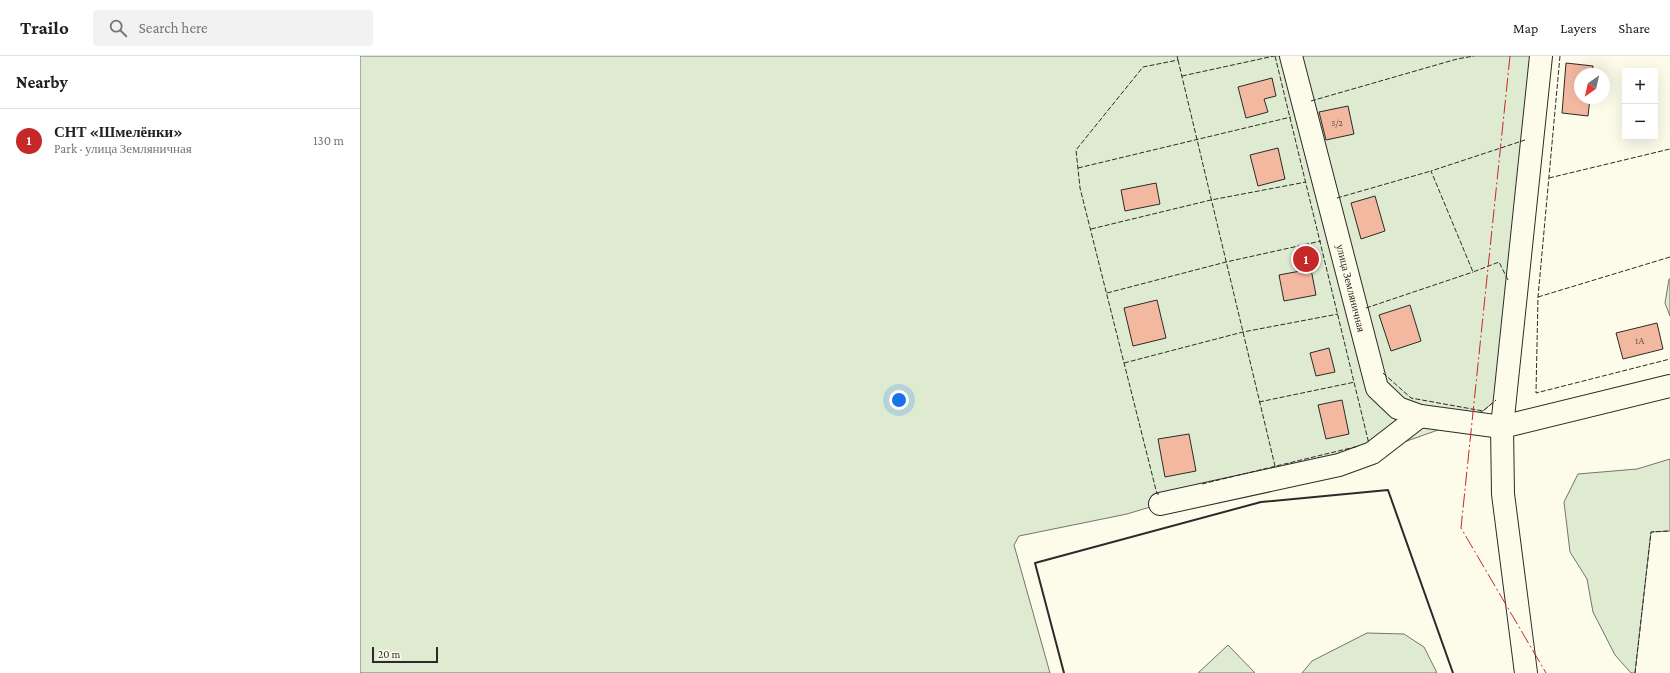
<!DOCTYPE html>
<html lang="en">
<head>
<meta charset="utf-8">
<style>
	body { margin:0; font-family:"Crimson Pro",serif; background:#f2f2f2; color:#222 }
	.controls { position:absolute; right:12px; top:12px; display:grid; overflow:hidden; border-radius:4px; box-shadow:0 4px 16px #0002 }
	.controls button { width:36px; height:36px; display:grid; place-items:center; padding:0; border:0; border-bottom:1px solid #e0e0e0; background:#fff; color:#222; font:20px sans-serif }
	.compass { position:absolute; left:1214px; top:12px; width:36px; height:36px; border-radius:50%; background:#fff; box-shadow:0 4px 16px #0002; rotate:214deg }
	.scale { position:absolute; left:12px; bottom:10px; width:66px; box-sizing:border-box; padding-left:4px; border:2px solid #2b2b2b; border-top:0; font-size:11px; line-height:14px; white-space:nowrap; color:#2b2b2b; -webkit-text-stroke:3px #fdfbea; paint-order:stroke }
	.you { position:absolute; left:539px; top:344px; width:14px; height:14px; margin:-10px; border:3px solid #fff; border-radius:50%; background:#1a73e8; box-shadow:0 0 0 6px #1a73e833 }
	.badge { display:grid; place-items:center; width:26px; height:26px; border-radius:50%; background:#c62828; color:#fff; font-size:13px; font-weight:700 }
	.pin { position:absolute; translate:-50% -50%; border:2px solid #fff; box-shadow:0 1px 4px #0006 }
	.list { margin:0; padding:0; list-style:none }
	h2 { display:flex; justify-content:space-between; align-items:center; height:52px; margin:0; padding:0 16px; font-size:17px }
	h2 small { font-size:13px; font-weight:400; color:#767676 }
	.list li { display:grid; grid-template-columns:26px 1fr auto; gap:12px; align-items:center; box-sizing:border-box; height:64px; padding:0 16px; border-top:1px solid #e0e0e0 }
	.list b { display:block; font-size:15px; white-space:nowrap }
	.list p { margin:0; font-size:13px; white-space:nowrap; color:#767676 }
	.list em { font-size:13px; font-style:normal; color:#767676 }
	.icon { flex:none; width:22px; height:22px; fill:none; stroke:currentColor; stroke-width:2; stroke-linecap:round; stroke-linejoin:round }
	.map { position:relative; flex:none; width:1310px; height:617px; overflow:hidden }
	header { display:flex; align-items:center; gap:24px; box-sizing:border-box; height:56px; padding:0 20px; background:#fff; border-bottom:1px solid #e0e0e0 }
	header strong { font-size:19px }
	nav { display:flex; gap:22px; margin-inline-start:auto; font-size:14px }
	.search { width:280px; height:36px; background:#f2f2f2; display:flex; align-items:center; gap:10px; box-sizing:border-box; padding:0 14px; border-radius:4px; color:#767676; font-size:15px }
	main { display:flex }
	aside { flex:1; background:#fff }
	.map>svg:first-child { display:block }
	.green { fill:#deebd1; stroke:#74746e }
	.building { fill:#f2b8a0; stroke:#2b2b2b }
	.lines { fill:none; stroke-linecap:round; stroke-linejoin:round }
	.minor-casing { stroke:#2b2b2b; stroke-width:24 }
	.minor { stroke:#fdfbea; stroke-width:22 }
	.fence { stroke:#2b2b2b; stroke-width:1; stroke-dasharray:5 2; stroke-linecap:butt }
	.wall { stroke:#2b2b2b; stroke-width:2 }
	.power { stroke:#c62828; stroke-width:1; stroke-dasharray:14 3 2 3; stroke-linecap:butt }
	.labels { text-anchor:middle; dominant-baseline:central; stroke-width:3; stroke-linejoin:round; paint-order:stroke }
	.number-label { font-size:9px; fill:#5d4e48 }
	.street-label { font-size:11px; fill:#2b2b2b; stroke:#fdfbea }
</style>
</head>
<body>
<header>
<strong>Trailo</strong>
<div class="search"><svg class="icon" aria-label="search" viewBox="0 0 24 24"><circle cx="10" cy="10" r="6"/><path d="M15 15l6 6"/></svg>Search here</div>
<nav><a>Map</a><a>Layers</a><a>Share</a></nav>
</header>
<main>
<aside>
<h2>Nearby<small></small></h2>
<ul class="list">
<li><span class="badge">1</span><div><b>СНТ «Шмелёнки»</b><p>Park · улица Земляничная</p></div><em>130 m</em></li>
</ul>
</aside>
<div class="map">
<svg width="1310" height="617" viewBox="0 0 1310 617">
	<rect width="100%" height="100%" fill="#fdfbea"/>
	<g class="green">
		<path d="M0,0H1173L1137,343L1123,355L1078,374L979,409L800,448L767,458L659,480L654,489L690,617H0Z"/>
		<path d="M1309,223H1310V260L1305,247Z"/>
		<path d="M1310,403V475L1291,476L1275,617H1271L1255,599L1233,556L1227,523L1210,496L1204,446L1218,418L1277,413Z"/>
		<path d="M1007,577L1044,578L1064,591L1077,617H942L952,605Z"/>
		<path d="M868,589L895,617H838Z"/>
	</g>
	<g class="building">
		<path d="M1206,7L1233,10L1232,18H1220V42H1230L1228,60L1202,57Z"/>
		<path d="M912,22L916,40L904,43L908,56L886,62L878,31Z"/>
		<path d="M988,50L994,78L966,84L959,56Z"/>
		<path d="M918,92L925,123L898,130L890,99Z"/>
		<path d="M796,127L800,148L765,155L761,134Z"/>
		<path d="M1015,140L1025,175L1001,183L991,147Z"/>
		<path d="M951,213L956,239L924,245L919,219Z"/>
		<path d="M797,244L806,282L773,290L764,252Z"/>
		<path d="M1050,249L1061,285L1031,295L1019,259Z"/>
		<path d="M1297,267L1303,293L1263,303L1256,277Z"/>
		<path d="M969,292L975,316L956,320L950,297Z"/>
		<path d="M982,344L989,378L966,383L958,349Z"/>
		<path d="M829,378L836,415L805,421L798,383Z"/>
	</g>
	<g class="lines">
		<defs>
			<g id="minor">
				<path d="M931,0L1017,332L1038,352L1060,360L1142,371L1310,330"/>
				<path d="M800,448L979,409L1012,397L1060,360"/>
				<path d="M1166,617L1143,438L1142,371L1181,0"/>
			</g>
		</defs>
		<use href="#minor" class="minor-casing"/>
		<use href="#minor" class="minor"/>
		<g class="fence">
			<path d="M915,0L1009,388"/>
			<path d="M1200,0L1178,241L1176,337L1310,303"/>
			<path d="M818,4L915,410"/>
			<path d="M822,20L914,0"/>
			<path d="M951,45L1097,3L1114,0"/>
			<path d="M718,112L931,61"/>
			<path d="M1189,122L1310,93"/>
			<path d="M977,142L1071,115"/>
			<path d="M731,173L851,144L946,126"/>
			<path d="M1148,224L1139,206L1113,216L1071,115L1165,84"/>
			<path d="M747,237L866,206L961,185"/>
			<path d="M1178,241L1310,201"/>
			<path d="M1006,252L1113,216"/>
			<path d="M764,307L883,276L978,258"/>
			<path d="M1023,317L1051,342L1123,355L1136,344"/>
			<path d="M899,346L995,326"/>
			<path d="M842,428L999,390"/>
			<path d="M799,438H797L720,132L716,94L783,11L818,4L817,0"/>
			<path d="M1275,617L1291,476L1310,475"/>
		</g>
		<path class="wall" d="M704,617L675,507L901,446L1028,434L1093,617"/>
		<path class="power" d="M1150,0L1101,472L1186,617"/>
	</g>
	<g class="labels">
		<g class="number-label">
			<text x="977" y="67">5/2</text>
			<text x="1280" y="285">1А</text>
		</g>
		<g class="street-label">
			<text transform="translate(991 232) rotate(76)">улица Земляничная</text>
		</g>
	</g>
</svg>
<div class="controls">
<button>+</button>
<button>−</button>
</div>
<svg class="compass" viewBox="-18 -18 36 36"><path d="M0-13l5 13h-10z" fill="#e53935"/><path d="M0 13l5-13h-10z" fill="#767676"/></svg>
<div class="scale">20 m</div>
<div class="you"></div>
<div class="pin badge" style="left:946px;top:203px">1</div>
</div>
</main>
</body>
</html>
